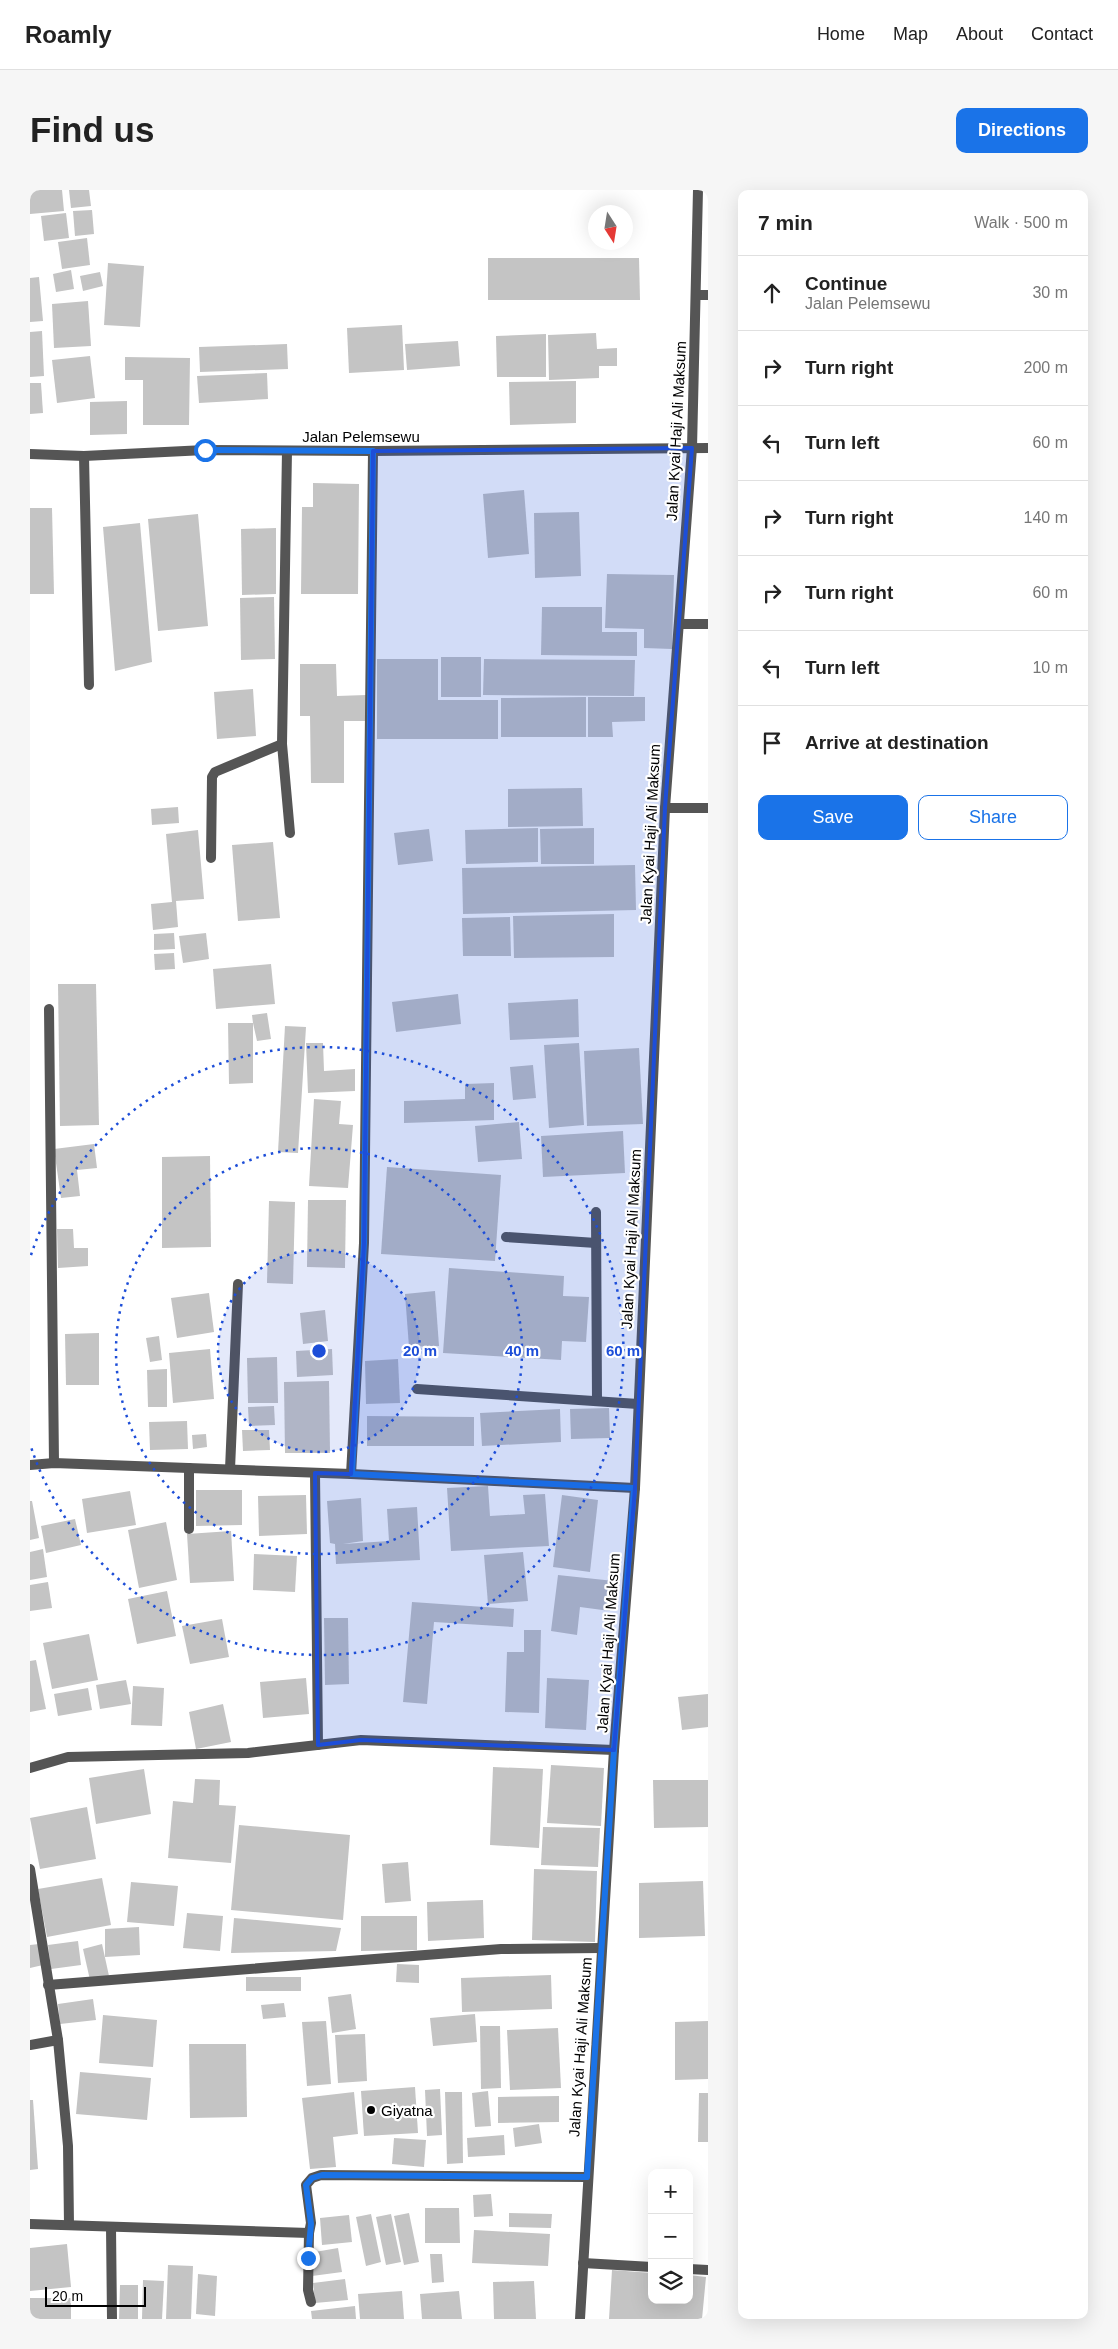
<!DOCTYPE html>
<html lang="en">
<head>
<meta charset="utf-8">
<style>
	body { margin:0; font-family:Arial,sans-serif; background:#f6f6f6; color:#222 }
	.controls { position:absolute; right:15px; bottom:15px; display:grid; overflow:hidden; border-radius:10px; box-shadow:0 5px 20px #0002 }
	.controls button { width:45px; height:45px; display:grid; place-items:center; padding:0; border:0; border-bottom:1px solid #e0e0e0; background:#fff; color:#222; font:25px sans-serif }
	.compass { position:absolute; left:558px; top:15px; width:45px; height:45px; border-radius:50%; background:#fff; box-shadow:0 5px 20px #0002; rotate:168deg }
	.scale { position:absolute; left:15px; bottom:12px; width:101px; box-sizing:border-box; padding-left:5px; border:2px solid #000; border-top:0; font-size:14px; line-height:18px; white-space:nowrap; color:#000; -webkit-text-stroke:4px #fff; paint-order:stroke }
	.stop { position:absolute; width:15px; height:15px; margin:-11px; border:4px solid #1a73e8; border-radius:50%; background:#fff }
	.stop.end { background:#1a73e8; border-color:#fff; box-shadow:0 1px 5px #0008 }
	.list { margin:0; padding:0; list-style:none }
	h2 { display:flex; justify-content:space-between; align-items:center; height:65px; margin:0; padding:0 20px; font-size:21px }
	h2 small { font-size:16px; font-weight:400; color:#767676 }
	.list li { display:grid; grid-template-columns:32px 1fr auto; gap:15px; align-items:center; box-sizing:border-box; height:75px; padding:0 20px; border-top:1px solid #e0e0e0 }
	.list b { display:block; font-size:19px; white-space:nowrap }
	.list p { margin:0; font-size:16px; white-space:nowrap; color:#767676 }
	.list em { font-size:16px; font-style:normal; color:#767676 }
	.actions { display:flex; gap:10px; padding:15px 20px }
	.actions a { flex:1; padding:11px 0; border:1px solid #1a73e8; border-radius:10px; text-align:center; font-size:18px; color:#1a73e8 }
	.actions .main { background:#1a73e8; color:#fff }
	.icon { flex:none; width:28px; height:28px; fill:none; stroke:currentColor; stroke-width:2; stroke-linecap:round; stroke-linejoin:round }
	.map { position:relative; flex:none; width:678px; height:2129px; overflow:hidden; border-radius:10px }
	header { display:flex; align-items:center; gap:30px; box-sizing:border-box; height:70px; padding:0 25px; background:#fff; border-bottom:1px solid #e0e0e0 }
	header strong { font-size:24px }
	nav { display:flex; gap:28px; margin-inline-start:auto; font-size:18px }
	.intro { display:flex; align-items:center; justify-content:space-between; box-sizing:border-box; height:120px; padding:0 30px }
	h1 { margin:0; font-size:35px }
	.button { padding:12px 22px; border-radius:10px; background:#1a73e8; color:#fff; font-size:18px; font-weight:700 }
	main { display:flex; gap:30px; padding:0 30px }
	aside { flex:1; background:#fff; border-radius:10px; box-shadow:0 5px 20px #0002 }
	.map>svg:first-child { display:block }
	.building { fill:#c4c4c4 }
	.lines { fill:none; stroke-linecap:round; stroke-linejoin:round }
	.service { stroke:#555; stroke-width:10 }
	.minor { stroke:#555; stroke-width:10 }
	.tertiary { stroke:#555; stroke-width:10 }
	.route { stroke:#1a73e8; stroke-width:6 }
	.marked { fill:#1d4ed8; fill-opacity:0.2; stroke:#1d4ed8; stroke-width:4; stroke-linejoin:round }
	.ring { fill:none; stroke:#1d4ed8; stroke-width:2.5; stroke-dasharray:2.5 5 }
	.poi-dot { fill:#000; stroke:#fff; stroke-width:2 }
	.labels { text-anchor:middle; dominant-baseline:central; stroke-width:4.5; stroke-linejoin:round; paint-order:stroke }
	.street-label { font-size:15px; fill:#000; stroke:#fff }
	.poi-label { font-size:15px; fill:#000; stroke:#fff; text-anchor:start }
	.centre { fill:#1d4ed8; stroke:#fff; stroke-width:2.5 }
	.ring-label { font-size:15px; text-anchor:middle; font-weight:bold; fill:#1d4ed8; stroke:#fff; stroke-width:4.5; stroke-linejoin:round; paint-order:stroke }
</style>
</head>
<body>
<header>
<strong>Roamly</strong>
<nav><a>Home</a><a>Map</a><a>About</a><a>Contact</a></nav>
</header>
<div class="intro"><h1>Find us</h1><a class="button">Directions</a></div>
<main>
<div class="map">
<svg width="678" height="2129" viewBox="0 0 678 2129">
	<rect width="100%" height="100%" fill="#fff"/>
	<g class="building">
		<path d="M0,0H32L34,21L0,24Z"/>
		<path d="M39,0H59L61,16L41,18Z"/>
		<path d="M62,20L64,44L45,46L43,21Z"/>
		<path d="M36,23L39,48L14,51L11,26Z"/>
		<path d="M57,48L60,75L32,79L28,52Z"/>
		<path d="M458,68H609L610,110H458Z"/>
		<path d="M78,73L114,76L110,137L74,135Z"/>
		<path d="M41,80L44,99L26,102L23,84Z"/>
		<path d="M70,82L73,96L53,101L50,86Z"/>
		<path d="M9,87L13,131L0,132V88Z"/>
		<path d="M58,111L61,156L24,158L22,114Z"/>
		<path d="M372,135L374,180L319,183L317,138Z"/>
		<path d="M12,141L14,186L0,187V142Z"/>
		<path d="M566,143L567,159L587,158V176H569V188L519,190L518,145Z"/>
		<path d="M516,144V187H467L466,146Z"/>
		<path d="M428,151L430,176L377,180L375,154Z"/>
		<path d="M257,154L258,179L170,182L169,157Z"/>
		<path d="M60,166L65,208L27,213L22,170Z"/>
		<path d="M95,167L160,168L159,235H113V190H95Z"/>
		<path d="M237,183L238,209L169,213L167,186Z"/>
		<path d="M546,191V233L480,235L479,192Z"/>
		<path d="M0,193H11L13,223L0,224Z"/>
		<path d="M97,211V244L60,245V212Z"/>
		<path d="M283,293L329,294L328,404H271L272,317H283Z"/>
		<path d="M494,300L499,364L458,368L453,304Z"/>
		<path d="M0,318H22L24,404H0Z"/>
		<path d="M549,322L551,386L505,388L504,323Z"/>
		<path d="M168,324L178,436L128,441L118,329Z"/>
		<path d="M110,333L122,472L85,481L73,337Z"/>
		<path d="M246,338V404L212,405L211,339Z"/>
		<path d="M577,384L644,385L642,459L614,458V439L575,438Z"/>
		<path d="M244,407L245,469L211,470L210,408Z"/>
		<path d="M512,417H572V442H607V466L511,465Z"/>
		<rect x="411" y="467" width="40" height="40"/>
		<path d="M347,469H408V510H468V549H347Z"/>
		<path d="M454,469L605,470L604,506L453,505Z"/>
		<path d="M270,474H306L307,506L336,505V531H314V593H281L280,526H270Z"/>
		<path d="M223,499L226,546L187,549L184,502Z"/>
		<path d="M556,507V547H471V508Z"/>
		<path d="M558,507H615V531L582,532L583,547H558Z"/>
		<path d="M552,598L553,636L478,637V599Z"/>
		<path d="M148,617L149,633L122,635L121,619Z"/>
		<path d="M508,638V672L436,674L435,640Z"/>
		<path d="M564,638V674H511L510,639Z"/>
		<path d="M399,639L403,671L368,675L364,643Z"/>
		<path d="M168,640L174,709L146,711L148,737L123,740L121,714L142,712L136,644Z"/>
		<path d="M243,652L250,728L208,731L202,655Z"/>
		<path d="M605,675L606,720L433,724L432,678Z"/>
		<path d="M584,724V767L484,768L483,726Z"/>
		<path d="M480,727L481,766H433L432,728Z"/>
		<path d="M144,743L145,759L124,760V744Z"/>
		<path d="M176,743L179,769L153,773L149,746Z"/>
		<path d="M144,763L145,779L125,780L124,764Z"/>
		<path d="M241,774L245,814L186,819L183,779Z"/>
		<path d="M28,794H66L69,935L30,936Z"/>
		<path d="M428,804L431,834L366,842L362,812Z"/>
		<path d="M548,809L549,847L480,850L478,813Z"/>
		<path d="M237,823L241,849L227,851L223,833V893L199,894L198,833H223L222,825Z"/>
		<path d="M255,836L276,837L268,963L248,962Z"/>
		<path d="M276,853H293L294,881L325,879V901L278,903Z"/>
		<path d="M549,853L554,935L519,938L514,855Z"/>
		<path d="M609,858L613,934L557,936L554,861Z"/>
		<path d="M503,875L506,908L483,910L480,877Z"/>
		<path d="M464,893V930L374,933V911L435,909V894Z"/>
		<path d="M284,909L311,911L309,934L323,935L318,998L279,996Z"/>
		<path d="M489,932L492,969L448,972L445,936Z"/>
		<path d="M593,941L595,983L513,987L511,946Z"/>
		<path d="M64,954L67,978L47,980L50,1006L31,1008L24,959Z"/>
		<path d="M180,966L181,1057L132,1058V967Z"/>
		<path d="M357,977L471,985L465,1071L351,1064Z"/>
		<path d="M278,1010H316L315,1078L277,1077Z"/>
		<path d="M239,1011L265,1012L263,1094L237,1093Z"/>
		<path d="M27,1039H43L44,1058H58V1076L28,1078Z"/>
		<path d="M419,1078L534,1086L533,1106L559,1107L556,1152L532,1151L531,1170L413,1163Z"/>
		<path d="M405,1101L409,1156L379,1157L375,1104Z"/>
		<path d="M179,1103L184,1142L147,1148L141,1108Z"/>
		<path d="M295,1120L298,1151L273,1154L270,1123Z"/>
		<path d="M69,1143V1195H36L35,1144Z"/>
		<path d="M129,1146L132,1170L120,1172L116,1148Z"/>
		<path d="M180,1159L184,1209L143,1213L139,1163Z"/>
		<path d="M302,1159L303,1185L267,1187L266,1161Z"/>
		<path d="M247,1167L248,1213H218L217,1168Z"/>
		<path d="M368,1169L370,1213L336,1214L335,1171Z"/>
		<path d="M137,1179V1217H118L117,1180Z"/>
		<path d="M299,1191L300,1263H255L254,1192Z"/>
		<path d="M244,1216L245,1235L219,1236L218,1217Z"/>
		<path d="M579,1218L580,1248L541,1249L540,1219Z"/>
		<path d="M530,1219L531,1252L452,1256L450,1223Z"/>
		<path d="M337,1226L444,1227V1256H337Z"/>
		<path d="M157,1231L158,1259L120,1260L119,1232Z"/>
		<path d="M212,1240H239L240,1260L213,1261Z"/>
		<path d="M176,1244L177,1257L163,1259L162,1245Z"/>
		<path d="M458,1296L460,1326L495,1324L493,1305L515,1304L519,1356L421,1361L417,1298Z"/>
		<path d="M166,1300H212V1335L166,1336Z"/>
		<path d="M100,1301L106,1335L57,1343L52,1309Z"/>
		<path d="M276,1305L277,1344L229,1346L228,1306Z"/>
		<path d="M532,1305L568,1310L560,1382L523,1377Z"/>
		<path d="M331,1308L333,1351L313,1354L359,1351L357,1319L387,1317L390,1370L306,1374L305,1354L300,1353L297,1311Z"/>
		<path d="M0,1311H2L9,1348L0,1350Z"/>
		<path d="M45,1329L51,1355L16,1363L11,1336Z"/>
		<path d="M136,1332L147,1390L109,1398L98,1340Z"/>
		<path d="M201,1341L204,1391L160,1393L157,1344Z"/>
		<path d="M13,1359L17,1387L0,1390V1362Z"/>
		<path d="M493,1362L498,1411L458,1414L454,1365Z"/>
		<path d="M224,1364L267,1366L265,1402L223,1400Z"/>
		<path d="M528,1385L584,1391L580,1421L550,1417L547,1445L521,1441Z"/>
		<path d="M18,1392L22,1418L0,1421V1395Z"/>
		<path d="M137,1401L146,1446L107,1454L98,1409Z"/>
		<path d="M382,1412L484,1419L483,1437L404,1432L397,1514L373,1512Z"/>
		<path d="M294,1428H318L319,1494L295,1495Z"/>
		<path d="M192,1429L199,1467L160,1474L152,1436Z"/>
		<path d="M494,1440H511L509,1523L475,1522L477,1462H494Z"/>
		<path d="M59,1444L68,1490L22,1499L13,1453Z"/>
		<path d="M6,1470L16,1519L0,1522V1471Z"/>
		<path d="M276,1488L279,1524L233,1528L230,1492Z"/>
		<path d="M517,1488L559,1490L556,1540L515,1538Z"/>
		<path d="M96,1490L101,1514L70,1519L66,1495Z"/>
		<path d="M103,1496L134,1498L132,1536L101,1535Z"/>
		<path d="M58,1498L62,1520L28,1526L24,1504Z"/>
		<path d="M678,1504V1537L652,1540L648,1507Z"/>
		<path d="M193,1514L201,1552L166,1559L159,1522Z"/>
		<path d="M521,1575L574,1578L571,1636L517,1633Z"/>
		<path d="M463,1577L513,1579L509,1658L460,1655Z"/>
		<path d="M114,1579L121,1624L66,1634L59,1588Z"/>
		<path d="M165,1589L190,1590L189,1615L206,1616L201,1673L138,1668L143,1611L163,1613Z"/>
		<path d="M623,1590H678V1637L624,1638Z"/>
		<path d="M57,1617L66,1669L10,1679L0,1628Z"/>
		<path d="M209,1635L320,1645L313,1730L201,1720Z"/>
		<path d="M513,1637L570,1638L568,1677L511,1675Z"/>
		<path d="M378,1672L381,1711L355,1713L352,1674Z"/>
		<path d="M504,1679L567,1681L565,1752L502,1750Z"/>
		<path d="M72,1688L81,1735L17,1747L8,1699Z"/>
		<path d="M673,1691L675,1746L609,1748V1693Z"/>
		<path d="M101,1692L148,1696L144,1736L97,1732Z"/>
		<path d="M453,1710L454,1748L398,1751L397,1712Z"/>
		<path d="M157,1723L193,1726L190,1761L153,1758Z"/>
		<path d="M331,1726H387V1760L331,1761Z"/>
		<path d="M204,1728L311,1738L306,1761L201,1763Z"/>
		<path d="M109,1737L110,1765L75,1767V1739Z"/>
		<path d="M48,1751L51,1775L21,1779L18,1755Z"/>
		<path d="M9,1754L13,1775L0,1778V1755Z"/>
		<path d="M72,1754L79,1786L60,1790L53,1759Z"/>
		<path d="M367,1774L389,1775V1793L366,1792Z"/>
		<path d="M521,1785L522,1819L432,1822L431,1788Z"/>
		<rect x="216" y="1787" width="55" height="14"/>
		<path d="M321,1804L326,1839L302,1843L298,1807Z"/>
		<path d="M63,1809L66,1830L30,1834L28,1814Z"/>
		<path d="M254,1813L256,1827L233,1829L231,1815Z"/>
		<path d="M445,1824L447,1852L403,1856L400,1828Z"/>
		<path d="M73,1825L127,1830L123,1877L69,1873Z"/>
		<path d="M296,1831L301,1894L277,1896L272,1832Z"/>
		<path d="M678,1831V1889L645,1890V1832Z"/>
		<path d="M450,1836H470L471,1898L451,1899Z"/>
		<path d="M528,1838L531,1898L480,1900L477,1840Z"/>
		<path d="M335,1844L337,1891L308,1893L305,1845Z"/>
		<path d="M159,1854H216L217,1927L160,1928Z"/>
		<path d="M50,1882L121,1888L117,1930L46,1924Z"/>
		<path d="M385,1897L388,1943L334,1946L331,1901Z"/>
		<path d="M410,1899L412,1945L397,1946L395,1900Z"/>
		<path d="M458,1901L461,1936L445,1937L442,1903Z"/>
		<path d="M324,1902L328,1944L303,1947L306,1977L280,1979L272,1908Z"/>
		<path d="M415,1902H432L433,1973L417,1974Z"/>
		<path d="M669,1903H678V1952H668Z"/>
		<path d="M529,1906V1932L468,1933V1907Z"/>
		<path d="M0,1910H3L8,1979L0,1980Z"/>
		<path d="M509,1934L512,1953L485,1957L483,1938Z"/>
		<path d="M474,1945L475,1965L438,1967L437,1948Z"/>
		<path d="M364,1948L396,1950L394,1977L362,1974Z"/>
		<path d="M461,2004L463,2026L444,2027L443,2005Z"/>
		<path d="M395,2018H429L430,2053H395Z"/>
		<path d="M379,2023L389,2072L374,2075L364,2026Z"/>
		<path d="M479,2023L522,2024L521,2038L479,2037Z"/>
		<path d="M341,2024L351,2072L336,2076L326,2027Z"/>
		<path d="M361,2024L371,2072L356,2075L346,2027Z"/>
		<path d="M319,2025L322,2052L292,2055L290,2028Z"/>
		<path d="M444,2040L520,2044L518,2076L442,2073Z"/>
		<path d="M37,2054L41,2097L0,2101V2058Z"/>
		<path d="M308,2058L312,2082L282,2086L279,2063Z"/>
		<path d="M400,2064H412L414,2092L402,2093Z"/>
		<path d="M138,2075L163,2076L161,2129H136Z"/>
		<path d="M582,2080L622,2083V2110H659V2085L676,2087L672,2129H579Z"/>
		<path d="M168,2084L187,2086L185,2126L166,2124Z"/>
		<path d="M315,2089L318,2110L285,2113L283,2093Z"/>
		<path d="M113,2090L134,2091L132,2129H112Z"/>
		<path d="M504,2091L506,2129H464L463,2092Z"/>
		<path d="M90,2095H108V2129H89Z"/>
		<path d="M372,2101L374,2129H330L328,2104Z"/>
		<path d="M429,2101L432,2129H392L390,2104Z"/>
		<rect x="0" y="2108" width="41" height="21"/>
		<path d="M325,2116L326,2129H282L281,2121Z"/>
	</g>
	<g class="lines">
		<g class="service">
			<path d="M181,668L182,587L185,582L252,554"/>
			<path d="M566,1022L567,1211"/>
			<path d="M476,1047L566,1053"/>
			<path d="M387,1199L608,1214"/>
		</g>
		<g class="minor">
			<path d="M667,105H678"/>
			<path d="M257,261L252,554L260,643"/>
			<path d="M0,264L54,266L175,260L343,261L678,258"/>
			<path d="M54,266L59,495"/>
			<path d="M650,434H678"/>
			<path d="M635,618H678"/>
			<path d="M19,819L24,1273"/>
			<path d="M0,1275L24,1273L321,1284L605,1298"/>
			<path d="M159,1278V1339"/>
			<path d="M200,1279L208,1094"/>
			<path d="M285,1283L288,1555"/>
			<path d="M321,1284L334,1053L343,261"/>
			<path d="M0,1578L38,1567L218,1563L331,1550L584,1560"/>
			<path d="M0,1679L28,1850L38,1956L39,2035"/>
			<path d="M18,1795L471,1759L571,1758"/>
			<path d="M0,1855L28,1850"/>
			<path d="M0,2034L279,2043L281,2033L276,1995L282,1988L291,1985L557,1987"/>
			<path d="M81,2037L82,2129"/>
			<path d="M279,2043L278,2100L281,2112"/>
			<path d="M553,2073L622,2077"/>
			<path d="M659,2079L678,2080"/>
		</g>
		<path class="tertiary" d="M550,2129L584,1560L605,1298L635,618L662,258L668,0"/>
	</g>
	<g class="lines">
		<path class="route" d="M175,260L343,261L334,1053L322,1284L604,1298L584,1560L557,1987L292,1985L282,1988L276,1995L281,2034L278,2068"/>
	</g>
	<path class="marked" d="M662,258L635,618L605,1298L584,1560L331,1550L288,1555L285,1283L321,1284L334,1053L343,261Z"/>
	<circle cx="289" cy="1161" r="101" fill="#1d4ed8" fill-opacity=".12"/>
	<g class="ring">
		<circle cx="289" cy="1161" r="101"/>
		<circle cx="289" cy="1161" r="203"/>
		<path d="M1 1065A304 304 0 1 1 1 1257"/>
	</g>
	<circle class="poi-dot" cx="341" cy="1920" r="5"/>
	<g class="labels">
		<g class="street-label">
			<text transform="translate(646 241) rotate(-87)">Jalan Kyai Haji Ali Maksum</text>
			<text x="331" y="246">Jalan Pelemsewu</text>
			<text transform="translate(620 644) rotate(-87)">Jalan Kyai Haji Ali Maksum</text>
			<text transform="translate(601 1049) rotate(-87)">Jalan Kyai Haji Ali Maksum</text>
			<text transform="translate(578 1453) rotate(-86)">Jalan Kyai Haji Ali Maksum</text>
			<text transform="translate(550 1857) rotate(-86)">Jalan Kyai Haji Ali Maksum</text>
		</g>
		<g class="poi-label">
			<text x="351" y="1920">Giyatna</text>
		</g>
	</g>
	<circle cx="289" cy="1161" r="8" class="centre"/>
	<g class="ring-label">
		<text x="390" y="1166">20 m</text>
		<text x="492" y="1166">40 m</text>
		<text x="593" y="1166">60 m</text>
	</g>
</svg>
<div class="controls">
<button>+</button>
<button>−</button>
<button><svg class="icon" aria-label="layers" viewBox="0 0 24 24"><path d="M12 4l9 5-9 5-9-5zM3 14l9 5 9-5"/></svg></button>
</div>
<svg class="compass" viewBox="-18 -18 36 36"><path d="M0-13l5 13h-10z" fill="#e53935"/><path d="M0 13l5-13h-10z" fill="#767676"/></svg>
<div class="scale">20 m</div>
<div class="stop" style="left:175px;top:260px"></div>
<div class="stop end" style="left:278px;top:2068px"></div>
</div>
<aside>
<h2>7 min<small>Walk · 500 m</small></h2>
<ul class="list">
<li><svg class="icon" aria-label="ahead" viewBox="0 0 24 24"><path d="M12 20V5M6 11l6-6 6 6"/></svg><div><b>Continue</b><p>Jalan Pelemsewu</p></div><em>30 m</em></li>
<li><svg class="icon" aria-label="right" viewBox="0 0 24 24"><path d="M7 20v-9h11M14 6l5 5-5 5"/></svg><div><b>Turn right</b></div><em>200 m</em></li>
<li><svg class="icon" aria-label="left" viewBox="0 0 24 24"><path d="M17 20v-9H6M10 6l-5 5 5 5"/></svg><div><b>Turn left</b></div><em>60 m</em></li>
<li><svg class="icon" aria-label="right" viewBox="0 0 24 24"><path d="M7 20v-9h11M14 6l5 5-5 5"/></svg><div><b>Turn right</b></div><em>140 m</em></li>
<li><svg class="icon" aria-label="right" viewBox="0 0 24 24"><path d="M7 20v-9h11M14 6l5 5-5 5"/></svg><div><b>Turn right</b></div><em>60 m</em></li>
<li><svg class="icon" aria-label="left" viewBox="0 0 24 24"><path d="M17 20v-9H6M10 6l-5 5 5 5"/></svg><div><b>Turn left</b></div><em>10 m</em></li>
<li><svg class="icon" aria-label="arrive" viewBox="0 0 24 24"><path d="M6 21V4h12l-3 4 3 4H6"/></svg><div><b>Arrive at destination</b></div></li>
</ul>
<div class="actions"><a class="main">Save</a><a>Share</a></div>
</aside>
</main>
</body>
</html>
